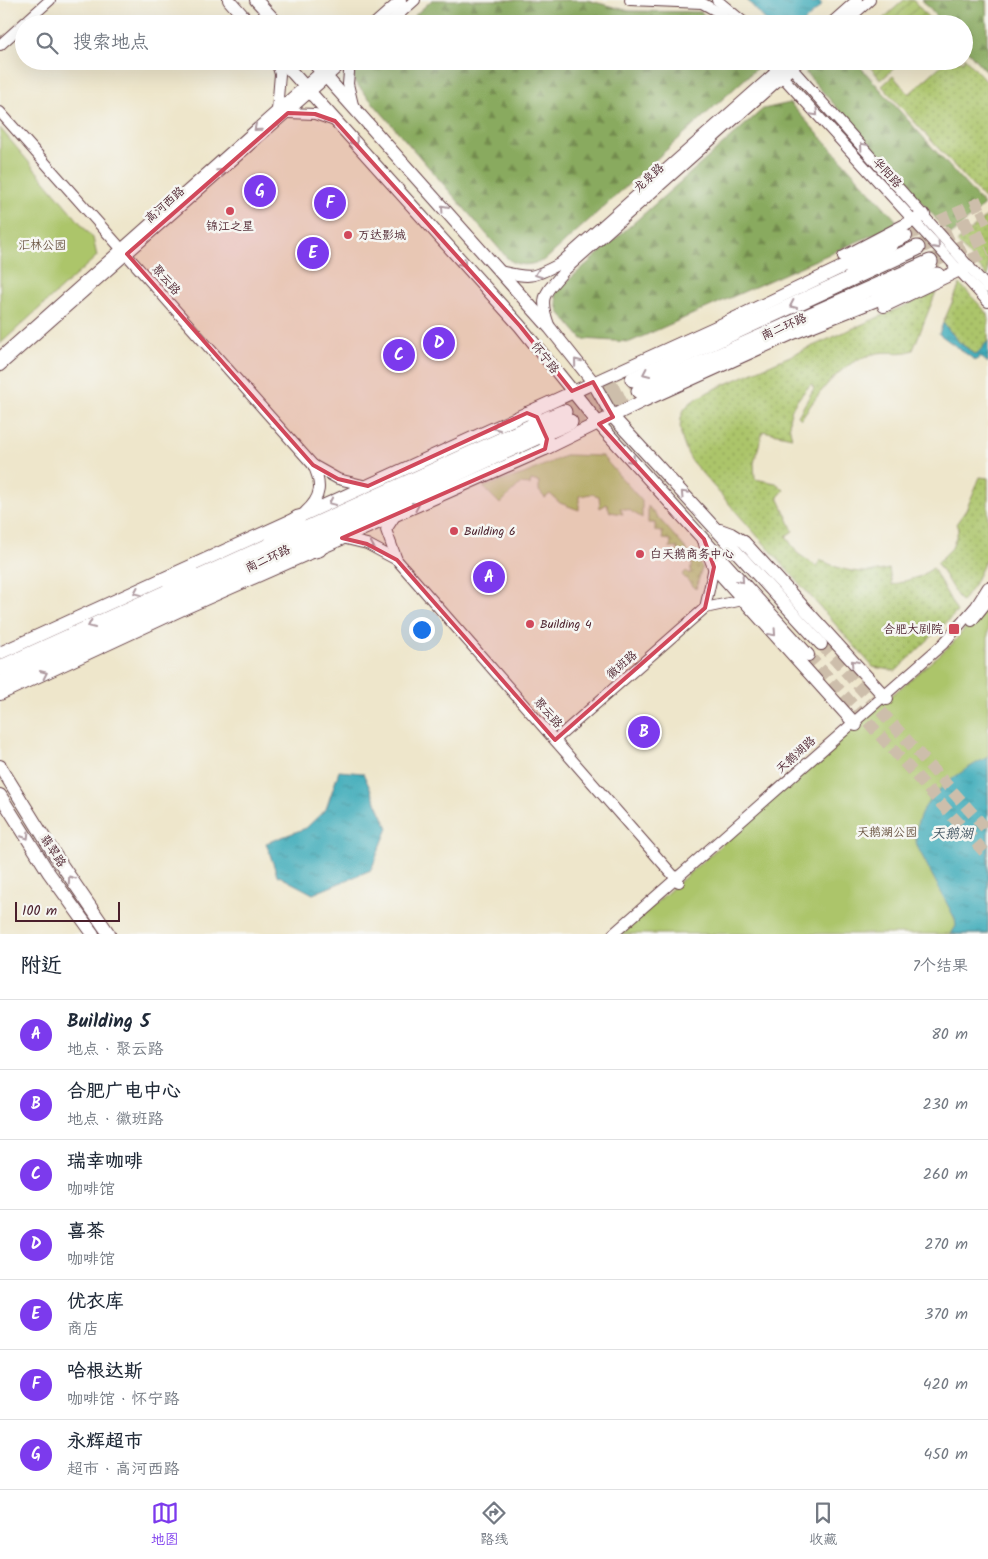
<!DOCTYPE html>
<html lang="zh">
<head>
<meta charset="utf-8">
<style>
	body { margin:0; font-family:Kalam,"LXGW WenKai TC",sans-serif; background:#f2f2f3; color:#1f2937 }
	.scale { position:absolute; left:15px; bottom:12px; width:105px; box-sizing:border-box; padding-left:5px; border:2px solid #4a1f2b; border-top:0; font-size:14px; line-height:18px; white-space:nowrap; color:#4a1f2b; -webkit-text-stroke:4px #f6f6f2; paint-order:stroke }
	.you { position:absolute; left:421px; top:629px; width:18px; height:18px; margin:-12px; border:4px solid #fff; border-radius:50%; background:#1a73e8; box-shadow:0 0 0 8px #1a73e833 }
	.badge { display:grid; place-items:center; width:32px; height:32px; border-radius:50%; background:#7c3aed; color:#fff; font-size:16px; font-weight:700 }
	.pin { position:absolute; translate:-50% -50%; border:2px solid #fff; box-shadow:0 1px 5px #0006 }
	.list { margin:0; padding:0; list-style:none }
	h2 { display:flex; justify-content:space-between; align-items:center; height:65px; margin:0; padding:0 20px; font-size:21px }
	h2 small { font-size:16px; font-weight:400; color:#747a83 }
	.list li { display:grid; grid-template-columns:32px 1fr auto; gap:15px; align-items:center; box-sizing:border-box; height:70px; padding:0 20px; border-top:1px solid #e0e1e3 }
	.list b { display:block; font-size:19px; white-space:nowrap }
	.list p { margin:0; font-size:16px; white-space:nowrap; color:#747a83 }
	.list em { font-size:16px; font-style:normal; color:#747a83 }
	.icon { flex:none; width:28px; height:28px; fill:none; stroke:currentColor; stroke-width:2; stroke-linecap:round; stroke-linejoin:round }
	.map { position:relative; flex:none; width:988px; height:934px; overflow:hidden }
	.search { position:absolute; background:#fff; box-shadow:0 5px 20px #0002; left:15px; right:15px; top:15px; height:55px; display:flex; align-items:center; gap:12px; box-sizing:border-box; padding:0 18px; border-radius:28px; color:#747a83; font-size:19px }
	.sheet { height:555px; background:#fff }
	nav { display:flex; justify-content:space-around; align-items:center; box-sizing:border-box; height:70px; border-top:1px solid #e0e1e3; background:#fff; font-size:14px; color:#747a83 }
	nav a { display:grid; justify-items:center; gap:2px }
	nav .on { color:#7c3aed }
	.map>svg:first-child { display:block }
	.grass { fill:url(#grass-dots); stroke:#7b724a }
	.forest { fill:url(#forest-firs); stroke:#6a6444 }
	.park { fill:#acc56a; stroke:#7b724a }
	.garden { fill:url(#garden-furrows); stroke:#7b724a }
	.water { fill:url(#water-ripples); stroke:#436572 }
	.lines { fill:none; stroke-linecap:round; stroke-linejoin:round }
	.major-tunnel { stroke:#cdbeab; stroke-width:12; stroke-dasharray:12 6; stroke-linecap:butt }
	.highway-tunnel { stroke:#cdbeab; stroke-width:15; stroke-dasharray:15 8; stroke-linecap:butt }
	.minor-casing { stroke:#633d43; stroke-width:12 }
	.major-casing { stroke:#633d43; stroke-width:14 }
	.highway-casing { stroke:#633d43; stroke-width:17 }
	.minor { stroke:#fff; stroke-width:10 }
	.major { stroke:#fff; stroke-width:12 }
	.highway { stroke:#fff; stroke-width:15 }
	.oneway { stroke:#ae9aa0 }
	.marked { fill:#d1495b; fill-opacity:0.2; stroke:#d1495b; stroke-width:4; stroke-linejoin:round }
	.poi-dot { fill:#d1495b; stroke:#f6f6f2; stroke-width:2 }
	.labels { text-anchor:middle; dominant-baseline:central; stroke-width:5; stroke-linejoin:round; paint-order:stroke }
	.street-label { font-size:12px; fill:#4a1f2b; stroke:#f6f6f2 }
	.poi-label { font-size:12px; fill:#4a1f2b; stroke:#f6f6f2; text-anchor:start }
	.park-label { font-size:12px; fill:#67513e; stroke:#f6f6f2 }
	.water-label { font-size:14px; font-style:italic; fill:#445764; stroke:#f6f6f2 }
</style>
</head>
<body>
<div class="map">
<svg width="988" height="934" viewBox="0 0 988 934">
	<defs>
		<pattern id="grass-dots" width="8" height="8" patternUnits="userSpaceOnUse" patternTransform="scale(1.25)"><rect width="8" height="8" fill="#acc56a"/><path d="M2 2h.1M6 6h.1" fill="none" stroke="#8e9f57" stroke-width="1.8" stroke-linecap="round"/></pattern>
		<pattern id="forest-firs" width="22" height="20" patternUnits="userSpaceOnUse" patternTransform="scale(1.25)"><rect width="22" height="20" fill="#89aa5e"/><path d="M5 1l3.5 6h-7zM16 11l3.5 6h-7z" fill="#728a4e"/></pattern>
		<pattern id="garden-furrows" width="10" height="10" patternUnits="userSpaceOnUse" patternTransform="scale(1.25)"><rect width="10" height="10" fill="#acc56a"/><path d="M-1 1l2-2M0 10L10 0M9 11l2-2" fill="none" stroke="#8e9f57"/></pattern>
		<pattern id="water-ripples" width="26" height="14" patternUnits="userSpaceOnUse" patternTransform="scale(1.25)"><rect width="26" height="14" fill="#3cabb9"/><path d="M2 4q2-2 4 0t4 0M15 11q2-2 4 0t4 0" fill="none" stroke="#348b97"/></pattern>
	</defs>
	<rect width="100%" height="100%" fill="#f6f6f2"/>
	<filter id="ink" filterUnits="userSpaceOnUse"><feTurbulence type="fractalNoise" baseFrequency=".02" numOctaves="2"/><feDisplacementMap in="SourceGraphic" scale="10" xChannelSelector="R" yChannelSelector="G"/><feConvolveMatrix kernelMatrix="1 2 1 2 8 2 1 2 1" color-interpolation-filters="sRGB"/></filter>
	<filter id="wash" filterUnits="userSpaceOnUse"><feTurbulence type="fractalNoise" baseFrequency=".0096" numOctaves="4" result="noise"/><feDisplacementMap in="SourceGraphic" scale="20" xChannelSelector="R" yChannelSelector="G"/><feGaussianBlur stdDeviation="1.12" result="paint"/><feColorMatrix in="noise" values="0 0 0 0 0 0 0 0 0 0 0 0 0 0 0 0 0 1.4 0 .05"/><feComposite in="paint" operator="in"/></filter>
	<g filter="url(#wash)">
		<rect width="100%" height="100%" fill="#eee6cb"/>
		<g class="grass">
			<path d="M964,57L988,83L987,202L882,86L893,76L909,94L946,61H964Z"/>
			<path d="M988,215V277L957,242Z"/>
			<path d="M960,284L988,314V341L976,355L959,342L943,323Z"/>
			<path d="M936,292L913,350C902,355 890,351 878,353C842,360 821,390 801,419L798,416L814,388L811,384C795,403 784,412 792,437L763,431L754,463L755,479L776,483L784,490L778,497L793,531L786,536L797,553L816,566L821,560C844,572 863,575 889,569L892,585L921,576L933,568L957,612L896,671L873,667L693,463C684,449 675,427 684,410C689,401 702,396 710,391Z"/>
			<path d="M980,477L988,478V555L974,585L962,602L959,599L937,563L952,548L959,528L956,524L966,510Z"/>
			<path d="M648,506L702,567L696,589L682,575L686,571L690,574L692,562L684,561V555H677L678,548H670L671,540L663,539L662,532L655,531V523H648Z"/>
		</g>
		<g class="forest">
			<path d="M432,0H587L629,11L701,12L714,24H405Z"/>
			<path d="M922,0H986L988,74L964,47V24H943Z"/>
			<path d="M360,61H752L758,67L545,260C530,265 521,268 508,259L354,81L355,66Z"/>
			<path d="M817,61H855L984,205L951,235L805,72Z"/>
			<path d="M790,103L896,220L895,225L630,342L582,339L559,312L555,292L763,109Z"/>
		</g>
		<g class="park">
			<path d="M0,128L93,238L97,256L0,344Z"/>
			<path d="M567,455L602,456L642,501V518L629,510L620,508L623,514L610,512L607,504L600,508L599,496L591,494L579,496V510L560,503L550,494L545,498L539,491V482L531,480L530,485L520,484L500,504L483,487L524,474Z"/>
			<path d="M988,601V934H621L838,741L952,644Z"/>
		</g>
		<g class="garden">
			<path d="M904,0H913L934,24H877Z"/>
			<path d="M865,61H902L881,80Z"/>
		</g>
		<g class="water">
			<path d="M747,0H810L812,4L819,0L822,5L802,24H769Z"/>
			<path d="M943,323L959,342L976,355L988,341V363L980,356L976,361L939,334Z"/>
			<path d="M988,757V934H951L956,926L955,919L917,846C908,805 956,773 988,757Z"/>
			<path d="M339,771L363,773L388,828L371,870L313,894L277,875L266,843L306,828L326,809Z"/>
		</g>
	</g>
	<g filter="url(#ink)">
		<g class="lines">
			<g class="major-tunnel">
				<path d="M906,236L988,199"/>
				<path d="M954,267L988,252"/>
				<path d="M821,644L988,831"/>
				<path d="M808,655L988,856"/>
			</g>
			<g class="highway-tunnel">
				<path d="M917,248L988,215"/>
				<path d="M930,262L988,235"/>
				<path d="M564,412L633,379"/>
				<path d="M570,422L639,391"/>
			</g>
			<defs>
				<g id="minor">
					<path d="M630,0L702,3L718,12L730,24"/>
					<path d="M717,0L746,24"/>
					<path d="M374,24L401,0"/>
					<path d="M388,24L415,0"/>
					<path d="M830,24L857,0"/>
					<path d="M843,24L870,0"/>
					<path d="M0,45L50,0"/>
					<path d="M276,61L280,74L277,110"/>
					<path d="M350,61L348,84L353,105"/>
					<path d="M768,61L988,302"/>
					<path d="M789,65L988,288"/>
					<path d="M0,112L313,465"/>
					<path d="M288,113L315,114L335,121"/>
					<path d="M499,271C530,278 531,279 559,264L788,61"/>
					<path d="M549,325C538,294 546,293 565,270L800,61"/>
					<path d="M0,357L333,61"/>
					<path d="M0,366L345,61"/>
					<path d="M305,512C322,497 322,484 313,465L338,479L367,486"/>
					<path d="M395,516L386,530L397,560"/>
					<path d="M342,538L367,544L397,560L679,882"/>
					<path d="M705,608L714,567"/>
					<path d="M972,621L988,601"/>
					<path d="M555,740L705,608L743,600"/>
					<path d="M613,934L943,644L976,606L988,587"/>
				</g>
				<g id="major">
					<path d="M229,0L250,24"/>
					<path d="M256,0L278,24"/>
					<path d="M282,61L520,326L599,424L808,655"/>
					<path d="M312,61L550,328L593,382L613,417L821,644"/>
					<path d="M883,247L906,236"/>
					<path d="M844,257L924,215"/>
					<path d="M884,306L968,266"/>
					<path d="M527,413L537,417L547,439L545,449"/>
					<path d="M720,530L731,534L744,542L887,699"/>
					<path d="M705,544L714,567L856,725"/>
					<path d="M0,653L727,322L861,258"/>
					<path d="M0,694L187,607L545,449L643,401L791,334L892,294"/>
					<path d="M0,766L55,855L109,934"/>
					<path d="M0,795L49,873L93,934"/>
				</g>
				<g id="highway">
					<path d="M852,269L891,244"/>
					<path d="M879,294L937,275"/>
					<path d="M633,379L917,248"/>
					<path d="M639,391L930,262"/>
					<path d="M547,419L564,412"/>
					<path d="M552,430L570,422"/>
					<path d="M273,537L298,518"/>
					<path d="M291,556L319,549"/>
					<path d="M167,579L190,573"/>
					<path d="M0,668L532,426"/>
					<path d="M0,683L537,437"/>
				</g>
			</defs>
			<use href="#minor" class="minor-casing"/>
			<use href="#major" class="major-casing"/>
			<use href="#highway" class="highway-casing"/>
			<use href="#minor" class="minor"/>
			<use href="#major" class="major"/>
			<use href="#highway" class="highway"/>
		</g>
		<defs><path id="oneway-chevron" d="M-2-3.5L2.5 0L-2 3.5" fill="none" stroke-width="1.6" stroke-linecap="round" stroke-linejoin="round" transform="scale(1.25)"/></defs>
		<g class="oneway">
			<use href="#oneway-chevron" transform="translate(815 113) rotate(47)"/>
			<use href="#oneway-chevron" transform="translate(257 128) rotate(139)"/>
			<use href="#oneway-chevron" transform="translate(355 142) rotate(48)"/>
			<use href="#oneway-chevron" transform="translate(863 146) rotate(-131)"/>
			<use href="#oneway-chevron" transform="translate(221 172) rotate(-41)"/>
			<use href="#oneway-chevron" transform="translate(444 208) rotate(-132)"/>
			<use href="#oneway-chevron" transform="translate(937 246) rotate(48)"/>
			<use href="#oneway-chevron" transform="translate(463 263) rotate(48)"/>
			<use href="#oneway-chevron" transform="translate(538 274) rotate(159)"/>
			<use href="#oneway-chevron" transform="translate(793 305) rotate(155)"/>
			<use href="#oneway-chevron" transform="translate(577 362) rotate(-129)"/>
			<use href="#oneway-chevron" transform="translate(646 373) rotate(155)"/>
			<use href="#oneway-chevron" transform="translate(496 427) rotate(156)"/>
			<use href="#oneway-chevron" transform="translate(632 460) rotate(48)"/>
			<use href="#oneway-chevron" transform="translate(684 494) rotate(-133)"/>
			<use href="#oneway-chevron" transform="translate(332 502) rotate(155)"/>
			<use href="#oneway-chevron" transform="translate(416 506) rotate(-24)"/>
			<use href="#oneway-chevron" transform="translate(371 546) rotate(23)"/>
			<use href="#oneway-chevron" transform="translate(741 580) rotate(48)"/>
			<use href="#oneway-chevron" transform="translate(137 592) rotate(156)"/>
			<use href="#oneway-chevron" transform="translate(91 625) rotate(155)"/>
			<use href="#oneway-chevron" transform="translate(773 633) rotate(48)"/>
			<use href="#oneway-chevron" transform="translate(854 663) rotate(-132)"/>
			<use href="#oneway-chevron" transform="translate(44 674) rotate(-25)"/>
			<use href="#oneway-chevron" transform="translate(26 836) rotate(58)"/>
			<use href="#oneway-chevron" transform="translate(71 879) rotate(-125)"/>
		</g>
	</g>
	<path class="marked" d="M288,113L315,114L335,121L520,326L572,391L593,382L613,417L599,424L704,539L714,567L705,608L555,740L397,560L367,544L342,538L545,449L547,439L537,417L527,413L368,486L338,479L313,465L127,254Z"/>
	<g class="poi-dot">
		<circle cx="230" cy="211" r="5"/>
		<circle cx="348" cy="235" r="5"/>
		<circle cx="454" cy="531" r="5"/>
		<circle cx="640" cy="554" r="5"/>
		<circle cx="530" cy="624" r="5"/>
		<rect x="948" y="623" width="12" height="12" rx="2.5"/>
	</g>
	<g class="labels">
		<g class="street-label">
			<text transform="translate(887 173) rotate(47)">华阳路</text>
			<text transform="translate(649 178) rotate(-42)">龙泉路</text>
			<text transform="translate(165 205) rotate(-41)">高河西路</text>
			<text transform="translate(166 280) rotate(49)">聚云路</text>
			<text transform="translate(784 327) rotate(-24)">南二环路</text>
			<text transform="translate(545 358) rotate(52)">怀宁路</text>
			<text transform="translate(268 559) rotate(-25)">南二环路</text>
			<text transform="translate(622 665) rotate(-41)">徽班路</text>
			<text transform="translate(548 713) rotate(49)">聚云路</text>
			<text transform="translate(796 755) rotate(-42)">天鹅湖路</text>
			<text transform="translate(53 851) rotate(57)">翡翠路</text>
		</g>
		<g class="poi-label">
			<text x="230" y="226" text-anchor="middle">锦江之星</text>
			<text x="358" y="235">万达影城</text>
			<text x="464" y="531">Building 6</text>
			<text x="650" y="554">白天鹅商务中心</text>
			<text x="540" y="624">Building 4</text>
			<text x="943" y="629" text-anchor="end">合肥大剧院</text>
		</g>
		<g class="park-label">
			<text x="42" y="245">汇林公园</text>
			<text x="887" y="832">天鹅湖公园</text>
		</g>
		<g class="water-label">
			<text x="952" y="834">天鹅湖</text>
		</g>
	</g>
</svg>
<div class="scale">100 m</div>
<div class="you"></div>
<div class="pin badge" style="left:489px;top:577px">A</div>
<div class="pin badge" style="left:644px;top:732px">B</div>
<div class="pin badge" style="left:399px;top:355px">C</div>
<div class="pin badge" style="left:439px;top:343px">D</div>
<div class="pin badge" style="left:313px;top:253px">E</div>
<div class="pin badge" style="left:330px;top:203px">F</div>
<div class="pin badge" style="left:260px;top:191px">G</div>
<div class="search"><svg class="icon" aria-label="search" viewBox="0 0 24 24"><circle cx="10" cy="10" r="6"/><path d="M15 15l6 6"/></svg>搜索地点</div>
</div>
<section class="sheet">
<h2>附近<small>7个结果</small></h2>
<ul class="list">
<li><span class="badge">A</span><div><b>Building 5</b><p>地点 · 聚云路</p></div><em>80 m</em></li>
<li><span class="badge">B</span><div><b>合肥广电中心</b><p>地点 · 徽班路</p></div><em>230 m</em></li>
<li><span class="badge">C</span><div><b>瑞幸咖啡</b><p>咖啡馆</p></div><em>260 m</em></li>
<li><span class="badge">D</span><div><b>喜茶</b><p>咖啡馆</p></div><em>270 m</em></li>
<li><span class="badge">E</span><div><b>优衣库</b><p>商店</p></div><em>370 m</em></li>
<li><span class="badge">F</span><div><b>哈根达斯</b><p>咖啡馆 · 怀宁路</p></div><em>420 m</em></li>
<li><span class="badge">G</span><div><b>永辉超市</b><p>超市 · 高河西路</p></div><em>450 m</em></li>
</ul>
</section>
<nav>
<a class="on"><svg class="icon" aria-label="map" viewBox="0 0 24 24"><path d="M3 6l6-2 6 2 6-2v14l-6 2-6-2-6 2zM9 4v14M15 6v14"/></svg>地图</a>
<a><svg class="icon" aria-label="directions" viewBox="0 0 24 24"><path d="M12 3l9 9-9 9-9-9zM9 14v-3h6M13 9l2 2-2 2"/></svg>路线</a>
<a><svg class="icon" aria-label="saved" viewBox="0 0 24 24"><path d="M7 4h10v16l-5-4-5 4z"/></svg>收藏</a>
</nav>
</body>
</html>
